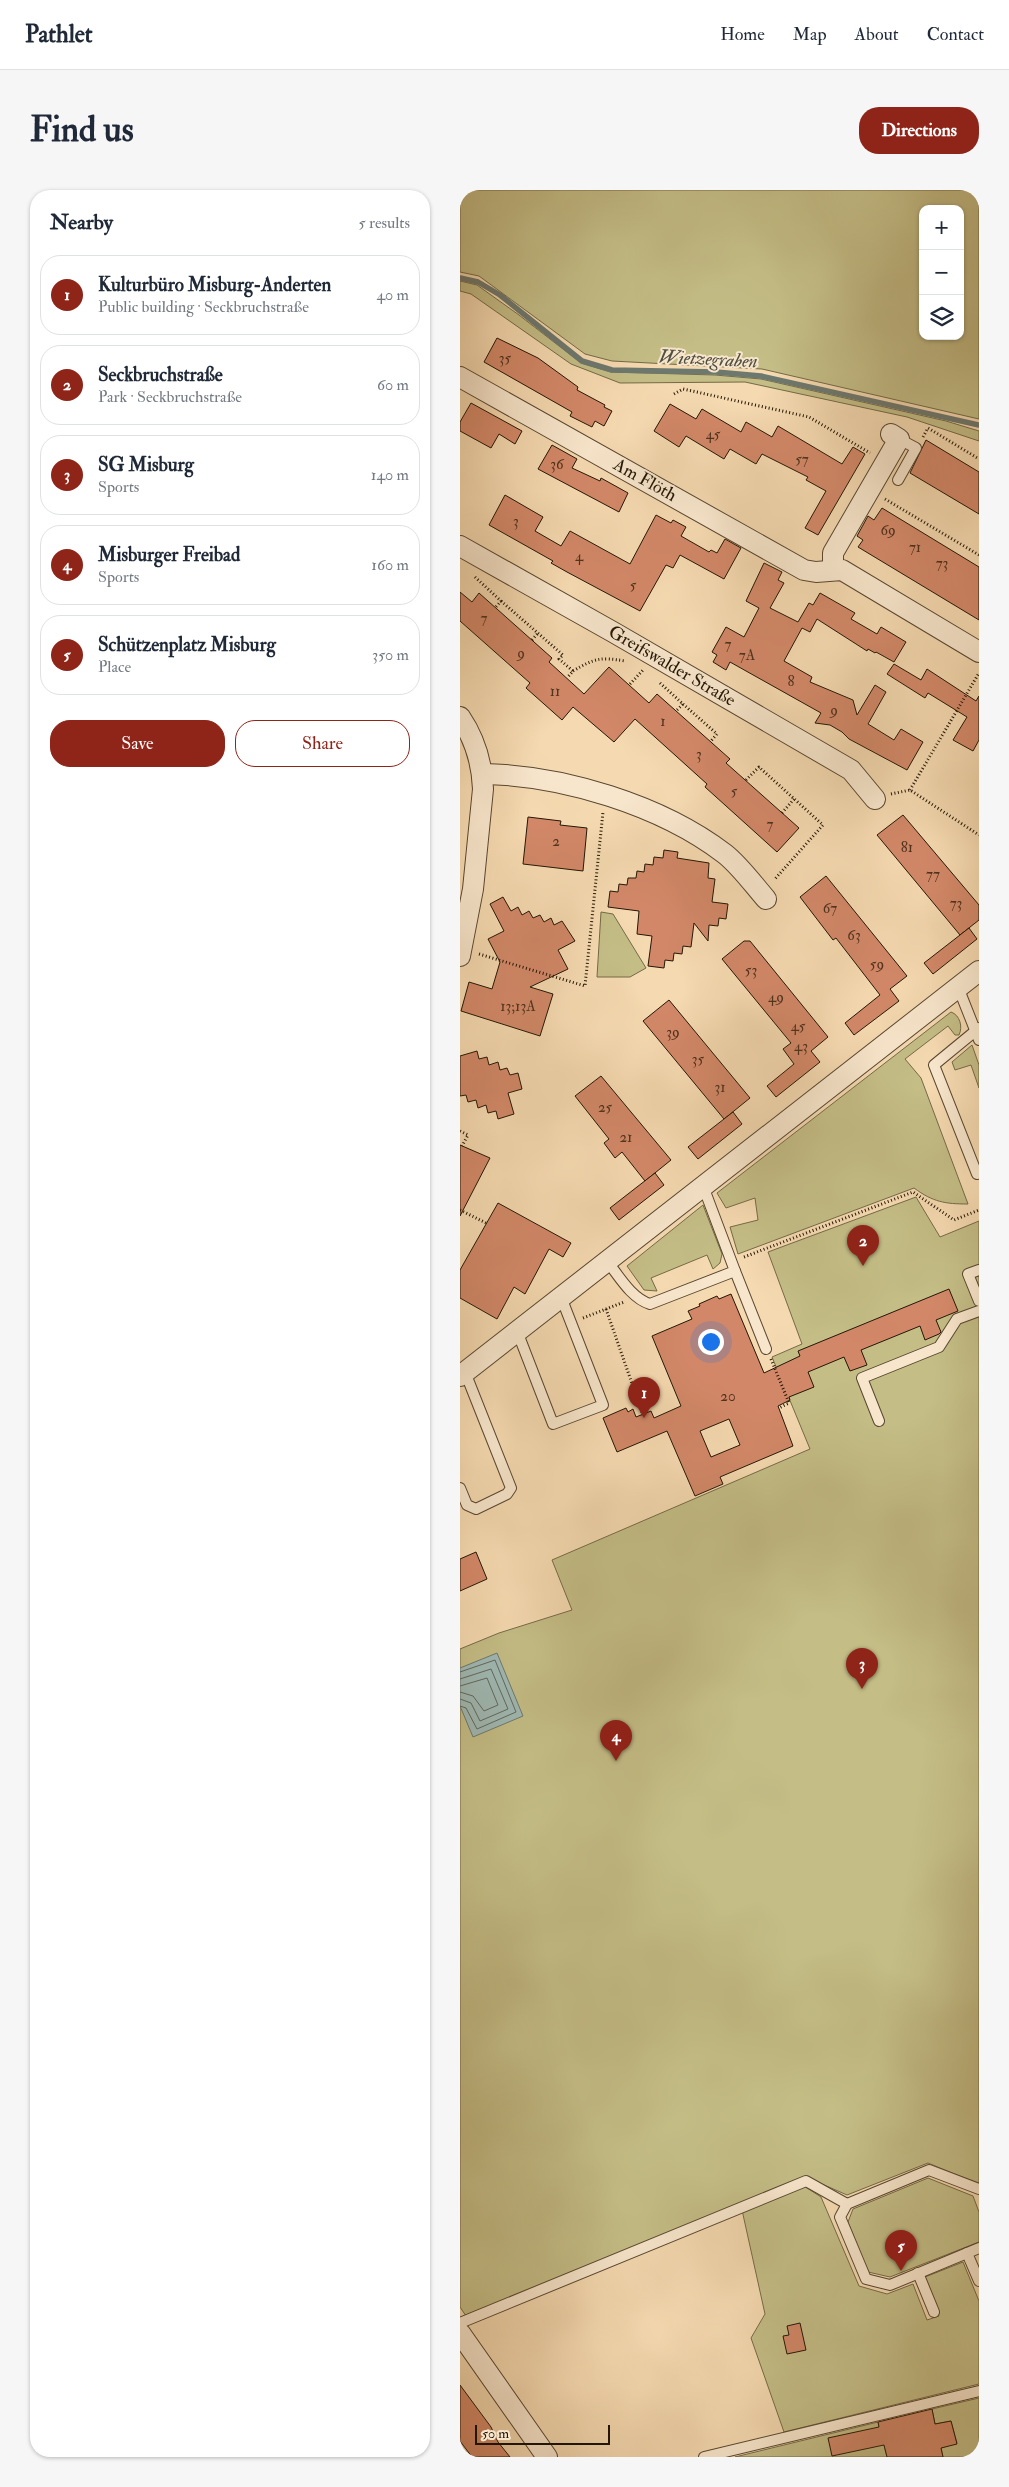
<!DOCTYPE html>
<html lang="en">
<head>
<meta charset="utf-8">
<style>
	body { margin:0; font-family:"IM FELL Double Pica",serif; background:#f6f6f7; color:#1f2937 }
	.controls { position:absolute; right:15px; top:15px; display:grid; overflow:hidden; border-radius:10px; box-shadow:0 1px 4px #0004 }
	.controls button { width:45px; height:45px; display:grid; place-items:center; padding:0; border:0; border-bottom:1px solid #e0e1e3; background:#fff; color:#1f2937; font:25px sans-serif }
	.scale { position:absolute; left:15px; bottom:12px; width:135px; box-sizing:border-box; padding-left:5px; border:2px solid #231605; border-top:0; font-size:14px; line-height:18px; white-space:nowrap; color:#231605; -webkit-text-stroke:4px #f8e6cc; paint-order:stroke }
	.you { position:absolute; left:250px; top:1151px; width:18px; height:18px; margin:-12px; border:4px solid #fff; border-radius:50%; background:#1a73e8; box-shadow:0 0 0 8px #1a73e833 }
	.badge { display:grid; place-items:center; width:32px; height:32px; border-radius:50%; background:#8f2418; color:#fff; font-size:16px; font-weight:700 }
	.pin { position:absolute; translate:-50% -41px; filter:drop-shadow(0 1px 2px #0008) }
	.pin::after { content:''; position:absolute; top:26px; width:18px; height:15px; background:inherit; clip-path:polygon(0 0,100% 0,50% 100%) }
	.list { margin:0; padding:0; list-style:none }
	h2 { display:flex; justify-content:space-between; align-items:center; height:65px; margin:0; padding:0 20px; font-size:21px }
	h2 small { font-size:16px; font-weight:400; color:#747a83 }
	.list li { display:grid; grid-template-columns:32px 1fr auto; gap:15px; align-items:center; box-sizing:border-box; height:80px; margin:0 10px 10px; padding:0 10px; border:1px solid #e0e1e3; border-radius:20px }
	.list b { display:block; font-size:19px; white-space:nowrap }
	.list p { margin:0; font-size:16px; white-space:nowrap; color:#747a83 }
	.list em { font-size:16px; font-style:normal; color:#747a83 }
	.actions { display:flex; gap:10px; padding:15px 20px }
	.actions a { flex:1; padding:11px 0; border:1px solid #8f2418; border-radius:20px; text-align:center; font-size:18px; color:#8f2418 }
	.actions .main { background:#8f2418; color:#fff }
	.icon { flex:none; width:28px; height:28px; fill:none; stroke:currentColor; stroke-width:2; stroke-linecap:round; stroke-linejoin:round }
	.map { position:relative; flex:none; width:519px; height:2267px; overflow:hidden; border-radius:20px }
	header { display:flex; align-items:center; gap:30px; box-sizing:border-box; height:70px; padding:0 25px; background:#fff; border-bottom:1px solid #e0e1e3 }
	header strong { font-size:24px }
	nav { display:flex; gap:28px; margin-inline-start:auto; font-size:18px }
	.intro { display:flex; align-items:center; justify-content:space-between; box-sizing:border-box; height:120px; padding:0 30px }
	h1 { margin:0; font-size:35px }
	.button { padding:12px 22px; border-radius:20px; background:#8f2418; color:#fff; font-size:18px; font-weight:700 }
	main { display:flex; gap:30px; padding:0 30px }
	aside { flex:1; background:#fff; border-radius:20px; box-shadow:0 1px 4px #0004 }
	.map>svg:first-child { display:block }
	.green { fill:#c4bd86; stroke:#746a46; fill-rule:evenodd }
	.water { fill:#9fb9b4; stroke:#6d786e }
	.lines { fill:none; stroke-linecap:round; stroke-linejoin:round }
	.shore { stroke:#61685c; stroke-width:1 }
	.stream { stroke:#6d786e; stroke-width:5.5 }
	.building { fill:#d28868; stroke:#231605; fill-rule:evenodd }
	.service-casing { stroke:#584730; stroke-width:12 }
	.minor-casing { stroke:#584730; stroke-width:22 }
	.path { stroke:#231605; stroke-width:3; stroke-dasharray:1 2.5; stroke-linecap:butt }
	.service { stroke:#f8e6cc; stroke-width:10 }
	.minor { stroke:#f8e6cc; stroke-width:20 }
	.labels { text-anchor:middle; dominant-baseline:central; stroke-width:4; stroke-linejoin:round; paint-order:stroke }
	.number-label { font-size:15px; fill:#4f321e }
	.street-label { font-size:18px; fill:#231605; stroke:#f8e6cc }
	.water-label { font-size:19px; font-style:italic; fill:#4e4f42; stroke:#f8e6cc }
</style>
</head>
<body>
<header>
<strong>Pathlet</strong>
<nav><a>Home</a><a>Map</a><a>About</a><a>Contact</a></nav>
</header>
<div class="intro"><h1>Find us</h1><a class="button">Directions</a></div>
<main>
<aside>
<h2>Nearby<small>5 results</small></h2>
<ul class="list">
<li><span class="badge">1</span><div><b>Kulturbüro Misburg-Anderten</b><p>Public building · Seckbruchstraße</p></div><em>40 m</em></li>
<li><span class="badge">2</span><div><b>Seckbruchstraße</b><p>Park · Seckbruchstraße</p></div><em>60 m</em></li>
<li><span class="badge">3</span><div><b>SG Misburg</b><p>Sports</p></div><em>140 m</em></li>
<li><span class="badge">4</span><div><b>Misburger Freibad</b><p>Sports</p></div><em>160 m</em></li>
<li><span class="badge">5</span><div><b>Schützenplatz Misburg</b><p>Place</p></div><em>350 m</em></li>
</ul>
<div class="actions"><a class="main">Save</a><a>Share</a></div>
</aside>
<div class="map">
<svg width="519" height="2267" viewBox="0 0 519 2267">
	<rect width="100%" height="100%" fill="#f5d9b0"/>
	<filter id="stains"><feTurbulence type="fractalNoise" baseFrequency=".004" numOctaves="4"/><feColorMatrix values="0 0 0 0 .2 0 0 0 0 .09 0 0 0 0 .02 0 0 0 .5 -.17"/></filter>
	<radialGradient id="worn" r=".72"><stop offset=".6" stop-color="#630" stop-opacity="0"/><stop offset="1" stop-color="#630" stop-opacity=".3"/></radialGradient>
	<g class="green">
		<path d="M0,0H519V229L302,179L152,171L125,164L19,86L0,82ZM463,19H500V146H463Z"/>
		<path d="M0,91L17,95L59,125L121,173L151,182L255,185L301,189L486,231L519,241V251L447,227L285,192L160,193L111,174L11,104L0,101Z"/>
		<path d="M141,722L153,724L186,778L170,787H137Z"/>
		<path d="M491,822C500,825 503,837 499,845H495L488,836L445,869L461,888L508,1014C485,1014 473,1012 454,998L278,1064L270,1037L298,1030L295,1008L266,1018L257,1003Z"/>
		<path d="M512,855L519,875V898L511,875L495,880L492,872Z"/>
		<path d="M456,1007L480,1047L519,1031V1994L468,1973L387,2005L346,1987L6,2126L0,2117V1459L39,1443L112,1420L92,1370L350,1259L312,1167L342,1154L308,1062Z"/>
		<path d="M243,1015L262,1064L260,1073L253,1079L247,1065L191,1088L197,1101L184,1100L167,1076Z"/>
		<path d="M468,1988L513,2006L519,2022V2052L430,2087L408,2082L388,2032L393,2019Z"/>
		<path d="M344,1996L361,2007L399,2096L427,2104L453,2094L467,2130L479,2126L465,2087L503,2072L519,2111V2194L324,2242L291,2148L305,2124L282,2020Z"/>
		<path d="M519,2208V2267H483L481,2258L497,2253L491,2231L475,2234L472,2219Z"/>
		<path d="M418,2232L427,2267H275Z"/>
	</g>
	<path class="water" d="M37,1463L63,1526L13,1547L0,1516V1478Z"/>
	<g class="lines">
		<g class="shore">
			<path d="M0,1482L35,1470L56,1522L17,1539L6,1518L0,1516"/>
			<path d="M0,1489L31,1479L48,1519L20,1531L11,1513L0,1509"/>
			<path d="M0,1496L27,1488L38,1515L24,1521L13,1506L0,1502"/>
		</g>
		<path class="stream" d="M0,88L18,92L40,105L122,171L152,180L256,182L301,186L519,235"/>
	</g>
	<g class="building">
		<path d="M37,148L78,168L118,197L117,200L145,215L144,217L152,221L144,236L135,231L132,237L110,226L112,222L24,172Z"/>
		<path d="M11,213L62,241L55,254L39,244L31,258L0,241V232Z"/>
		<path d="M210,214L236,229L242,219L281,242L286,232L312,247L318,236L382,274L393,257L405,264L358,345L345,338L366,301L346,290L348,287L302,264L296,274L270,259L264,269L226,246L219,257L194,241Z"/>
		<path d="M466,250L519,282V324L450,283Z"/>
		<path d="M92,255L117,269L112,278L140,291L141,288L168,303L159,322L78,279Z"/>
		<path d="M45,305L83,327L75,341L101,356L110,341L170,374L196,325L211,333L213,330L226,337L221,346L249,362L251,360L257,363L265,349L281,358L264,389L220,365L213,378L206,375L180,421L107,382L91,373L93,371L29,335Z"/>
		<path d="M422,318L519,377V430L398,357L403,350L397,346L408,326L414,330Z"/>
		<path d="M304,373L322,382L318,390L324,393L310,418L338,432L349,413L353,415L360,403L395,423L391,429L417,444L421,437L446,452L434,472L416,462L415,463L408,459L407,461L357,429L350,442L342,438L324,471L352,487L350,492L393,510L397,525L415,495L426,502L408,534L434,550L441,539L463,552L447,580L389,549L382,542L370,535L355,533L361,523L270,472L266,480L253,472L257,465L252,462L266,437L284,447L299,418L286,411Z"/>
		<path d="M0,402L12,412L19,403L92,468L89,472L124,504L149,477L189,513L197,504L270,569L266,573L339,638L317,662L245,597L247,594L175,529L154,552L113,517L102,530L66,498L70,493L0,431Z"/>
		<path d="M434,474L461,490L467,479L516,511L519,506V550L513,561L493,550L507,527L468,503L465,508L427,484Z"/>
		<path d="M443,625L519,715V730L500,745L417,645Z"/>
		<path d="M68,627L101,631L100,635L127,638L123,681L63,674Z"/>
		<path d="M204,660L218,662L217,668L249,673L248,688L255,689L252,712L268,714L266,729L259,728L258,736L249,735L248,751L234,733L231,757L223,756L222,764L214,763L213,771L205,770L204,778L188,776L192,746L177,744L179,721L148,717L150,701L158,702L159,694L167,695L168,688H176L177,681L184,682L185,674L193,675L194,667L203,668Z"/>
		<path d="M366,686L447,786L430,799L439,811L394,845L385,833L420,805L376,748L373,750L340,707Z"/>
		<path d="M43,707L51,721L58,717L62,725L69,721L73,728L80,725L84,732L91,728L94,735L102,731L115,751L98,760L108,779L70,797L93,804L80,846L1,821L9,792L32,799L40,772L28,749L44,741L30,714Z"/>
		<path d="M509,738L517,749L473,784L464,773Z"/>
		<path d="M284,751H290L368,847L351,861L360,872L316,907L307,896L334,874L323,859L331,853L262,769Z"/>
		<path d="M209,810L290,908L264,929L183,831Z"/>
		<path d="M17,861L19,869L27,867L29,875L38,872L40,880L47,878L50,885L58,883L62,899L48,903L54,924L38,929L36,921L28,923L26,915L18,918L16,910L8,912L6,905L0,906V866Z"/>
		<path d="M141,886L211,970L185,991L162,962L155,968L144,953L149,949L115,906Z"/>
		<path d="M273,922L282,934L238,969L228,957Z"/>
		<path d="M0,955L30,968L0,1026Z"/>
		<path d="M195,983L204,995L159,1030L150,1018Z"/>
		<path d="M38,1013L111,1053L103,1067L89,1059L65,1104L54,1097L37,1129L0,1108V1080Z"/>
		<path d="M489,1099L498,1121L476,1130L481,1142L479,1144L465,1150L460,1136L401,1160L407,1175L390,1181L384,1167L348,1182L354,1197L329,1207L330,1210L318,1216L333,1256L260,1287L263,1294L235,1306L207,1241L157,1262L143,1228L166,1218L168,1222L173,1219L176,1227L191,1221L194,1228L221,1216L192,1146L232,1129L228,1121L240,1116L239,1114L257,1106L259,1109L271,1104L304,1183L340,1166L338,1161ZM269,1229L280,1255L251,1267L240,1241Z"/>
		<path d="M16,1362L27,1389L0,1401V1369Z"/>
		<path d="M340,2133L346,2160L327,2164L323,2146L329,2145L327,2136Z"/>
		<path d="M0,2195L31,2237L38,2252L50,2267H12L0,2251Z"/>
		<path d="M472,2219L475,2234L491,2231L497,2254L481,2258L483,2267H427L424,2255L372,2266L368,2248L419,2237L418,2232Z"/>
	</g>
	<g class="lines">
		<defs>
			<g id="service">
				<path d="M438,290L456,258L439,249"/>
				<path d="M498,797L519,850"/>
				<path d="M519,838L474,875L517,984L519,983"/>
				<path d="M147,1071C159,1086 171,1108 190,1114L275,1081L243,996"/>
				<path d="M519,1080L508,1084L519,1111"/>
				<path d="M275,1081L306,1159"/>
				<path d="M57,1141L93,1234L143,1215L101,1107"/>
				<path d="M419,1231L402,1188L479,1157L497,1129L519,1121"/>
				<path d="M0,1298L7,1315L16,1319L47,1304L51,1298L5,1182"/>
				<path d="M519,1999L469,1980L387,2014L380,2027L406,2089L430,2095L519,2058"/>
				<path d="M507,2063L519,2091"/>
				<path d="M458,2083L474,2122"/>
				<path d="M0,2133L346,1991L387,2014"/>
				<path d="M244,2267L519,2201"/>
			</g>
			<g id="minor">
				<path d="M0,187L344,380L356,382L382,380L519,462"/>
				<path d="M0,356L153,442L391,580L415,609"/>
				<path d="M373,380V363L439,249L431,244"/>
				<path d="M0,527C15,549 22,572 23,599L13,699L0,766"/>
				<path d="M23,584C102,585 201,615 265,664C280,676 293,694 306,709"/>
				<path d="M0,1186L519,781"/>
				<path d="M0,2143L87,2267"/>
			</g>
		</defs>
		<use href="#service" class="service-casing"/>
		<use href="#minor" class="minor-casing"/>
		<g class="path">
			<path d="M214,204L223,199L349,227L410,263"/>
			<path d="M463,247L468,238L519,269"/>
			<path d="M425,309L519,365"/>
			<path d="M15,387L41,411L35,418"/>
			<path d="M41,411L103,465L99,469L113,481L107,488"/>
			<path d="M72,450L78,443"/>
			<path d="M113,481C135,468 140,467 165,471"/>
			<path d="M200,493L223,514L216,521"/>
			<path d="M170,494L184,479"/>
			<path d="M223,514L257,544L250,552"/>
			<path d="M286,590L299,577L363,635L314,690"/>
			<path d="M450,600L519,483"/>
			<path d="M431,604L450,600L519,645"/>
			<path d="M322,623L334,609"/>
			<path d="M19,764L125,796L143,622"/>
			<path d="M0,941L8,945L2,956"/>
			<path d="M0,1020L26,1033"/>
			<path d="M284,1067L453,1002L494,1030L519,1020"/>
			<path d="M146,1119L183,1225"/>
			<path d="M123,1128L164,1112"/>
			<path d="M311,1169L329,1213L319,1218"/>
		</g>
		<use href="#service" class="service"/>
		<use href="#minor" class="minor"/>
	</g>
	<g class="labels">
		<g class="number-label">
			<text x="45" y="168">35</text>
			<text x="253" y="244">45</text>
			<text x="342" y="269">57</text>
			<text x="97" y="274">36</text>
			<text x="56" y="331">3</text>
			<text x="428" y="340">69</text>
			<text x="455" y="357">71</text>
			<text x="119" y="366">4</text>
			<text x="482" y="373">73</text>
			<text x="173" y="395">5</text>
			<text x="24" y="428">7</text>
			<text x="268" y="454">7</text>
			<text x="61" y="463">9</text>
			<text x="287" y="465">7A</text>
			<text x="331" y="491">8</text>
			<text x="95" y="501">11</text>
			<text x="374" y="520">9</text>
			<text x="203" y="531">1</text>
			<text x="239" y="564">3</text>
			<text x="274" y="601">5</text>
			<text x="310" y="634">7</text>
			<text x="96" y="651">2</text>
			<text x="447" y="657">81</text>
			<text x="473" y="684">77</text>
			<text x="496" y="713">73</text>
			<text x="370" y="718">67</text>
			<text x="394" y="745">63</text>
			<text x="417" y="774">59</text>
			<text x="291" y="780">53</text>
			<text x="316" y="807">49</text>
			<text x="58" y="816">13;13A</text>
			<text x="338" y="836">45</text>
			<text x="213" y="842">39</text>
			<text x="341" y="856">43</text>
			<text x="238" y="869">35</text>
			<text x="260" y="897">31</text>
			<text x="145" y="917">25</text>
			<text x="166" y="947">21</text>
			<text x="268" y="1206">20</text>
		</g>
		<g class="street-label">
			<text transform="translate(185 290) rotate(29)">Am Flöth</text>
			<text transform="translate(212 476) rotate(30)">Greifswalder Straße</text>
		</g>
		<g class="water-label">
			<text transform="translate(248 169) rotate(3)">Wietzegraben</text>
		</g>
	</g>
	<rect width="100%" height="100%" filter="url(#stains)"/>
	<rect width="100%" height="100%" fill="url(#worn)"/>
</svg>
<div class="controls">
<button>+</button>
<button>−</button>
<button><svg class="icon" aria-label="layers" viewBox="0 0 24 24"><path d="M12 4l9 5-9 5-9-5zM3 14l9 5 9-5"/></svg></button>
</div>
<div class="scale">50 m</div>
<div class="you"></div>
<div class="pin badge" style="left:184px;top:1228px">1</div>
<div class="pin badge" style="left:403px;top:1076px">2</div>
<div class="pin badge" style="left:402px;top:1499px">3</div>
<div class="pin badge" style="left:156px;top:1571px">4</div>
<div class="pin badge" style="left:441px;top:2081px">5</div>
</div>
</main>
</body>
</html>
